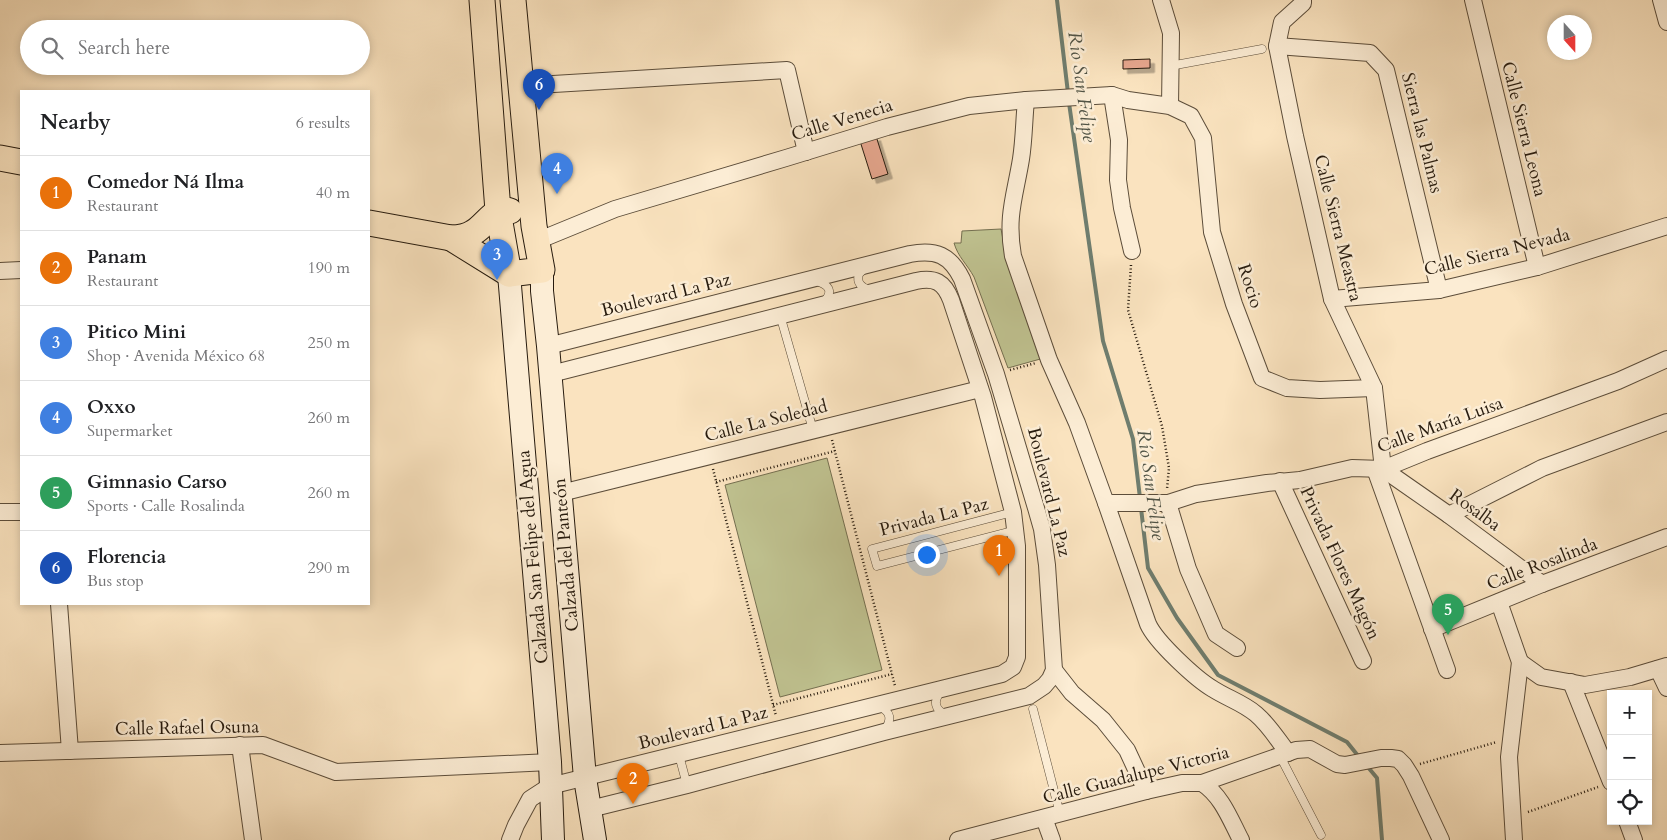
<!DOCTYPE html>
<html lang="en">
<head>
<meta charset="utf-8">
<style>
	body { margin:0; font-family:Cardo,serif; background:#f6f6f6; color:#202124 }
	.controls { position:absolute; right:15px; bottom:15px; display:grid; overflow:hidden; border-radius:0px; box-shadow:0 2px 8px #0003 }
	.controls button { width:45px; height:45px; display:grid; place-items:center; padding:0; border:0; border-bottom:1px solid #e0e0e0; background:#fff; color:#202124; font:25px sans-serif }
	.compass { position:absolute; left:1547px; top:15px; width:45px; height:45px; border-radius:50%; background:#fff; box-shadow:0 2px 8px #0003; rotate:159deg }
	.you { position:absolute; left:926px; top:554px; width:18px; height:18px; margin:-12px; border:4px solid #fff; border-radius:50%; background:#1a73e8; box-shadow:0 0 0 8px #1a73e833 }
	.badge { display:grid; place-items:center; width:32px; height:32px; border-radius:50%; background:#8f2418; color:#fff; font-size:16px; font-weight:700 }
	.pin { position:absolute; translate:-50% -41px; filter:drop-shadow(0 1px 2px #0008) }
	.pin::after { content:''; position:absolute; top:26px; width:18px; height:15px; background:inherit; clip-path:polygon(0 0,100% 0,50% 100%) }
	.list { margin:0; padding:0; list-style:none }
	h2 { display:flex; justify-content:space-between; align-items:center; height:65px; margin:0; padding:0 20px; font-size:21px }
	h2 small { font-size:16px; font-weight:400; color:#757577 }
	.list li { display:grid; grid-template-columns:32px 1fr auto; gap:15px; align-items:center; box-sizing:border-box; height:75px; padding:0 20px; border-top:1px solid #e0e0e0 }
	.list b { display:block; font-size:19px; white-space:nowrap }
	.list p { margin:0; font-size:16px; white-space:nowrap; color:#757577 }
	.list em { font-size:16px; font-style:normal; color:#757577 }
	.icon { flex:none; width:28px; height:28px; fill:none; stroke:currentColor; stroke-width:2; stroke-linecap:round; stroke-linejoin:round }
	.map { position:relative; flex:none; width:1667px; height:840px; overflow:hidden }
	.search { position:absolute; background:#fff; box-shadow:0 2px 8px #0003; left:20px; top:20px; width:350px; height:55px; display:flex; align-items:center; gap:12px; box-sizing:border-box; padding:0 18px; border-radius:28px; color:#757577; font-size:19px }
	.panel { position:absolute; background:#fff; box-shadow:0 2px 8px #0003; left:20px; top:90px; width:350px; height:515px; border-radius:0px }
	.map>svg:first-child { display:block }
	.green { fill:#c0c391; stroke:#746f50 }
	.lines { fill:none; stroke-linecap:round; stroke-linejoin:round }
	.stream { stroke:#6f7d6e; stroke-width:4 }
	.building { fill:#e8a890; stroke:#271b0e; filter:url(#shadow) }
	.lane-casing { stroke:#5c4d3a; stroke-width:9 }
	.street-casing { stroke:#5c4d3a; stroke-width:18 }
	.secondary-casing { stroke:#271b0e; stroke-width:24 }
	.primary-casing { stroke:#271b0e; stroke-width:27 }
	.path { stroke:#271b0e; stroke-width:2.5; stroke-dasharray:1 2.5; stroke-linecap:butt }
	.lane { stroke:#fcedd5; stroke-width:8 }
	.street { stroke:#fcedd5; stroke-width:16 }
	.secondary { stroke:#fcedd5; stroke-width:22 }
	.primary { stroke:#fae3bf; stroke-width:25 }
	.labels { text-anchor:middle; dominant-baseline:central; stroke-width:5; stroke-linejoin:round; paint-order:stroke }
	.street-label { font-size:18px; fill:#271b0e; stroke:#fcedd5 }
	.water-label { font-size:19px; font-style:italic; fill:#515446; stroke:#fcedd5 }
</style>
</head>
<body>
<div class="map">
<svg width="1667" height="840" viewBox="0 0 1667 840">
	<defs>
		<filter id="shadow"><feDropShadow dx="4.5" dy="4.5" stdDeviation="0" flood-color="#0004"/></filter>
	</defs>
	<rect width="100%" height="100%" fill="#fae3bf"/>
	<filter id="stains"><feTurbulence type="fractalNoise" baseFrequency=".004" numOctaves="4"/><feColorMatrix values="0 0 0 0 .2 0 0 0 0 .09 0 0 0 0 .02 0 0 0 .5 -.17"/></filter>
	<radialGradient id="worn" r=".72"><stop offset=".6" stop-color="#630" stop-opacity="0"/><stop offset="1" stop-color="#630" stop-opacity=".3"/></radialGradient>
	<g class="green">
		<path d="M1001,229L1004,245L1044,358L1008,368L974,277C967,264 958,257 954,243H961L962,231Z"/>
		<path d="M827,458L882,670L780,697L725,485Z"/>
	</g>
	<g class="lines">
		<g class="stream">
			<path d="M1057,0L1068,93"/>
			<path d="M1069,103L1103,341L1133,439L1140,498"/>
			<path d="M1141,508L1148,568L1177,618L1218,675L1347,742L1359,757"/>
			<path d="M1367,766L1377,778L1382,840"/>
		</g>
	</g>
	<g class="building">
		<path d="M1150,59V68L1123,69V60Z"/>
		<path d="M876,136L888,174L872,179L860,141Z"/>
	</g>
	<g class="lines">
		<defs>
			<g id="lane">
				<path d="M1170,66L1262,49"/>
				<path d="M864,269L859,274C856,283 862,288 870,290"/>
				<path d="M816,281C829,285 834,291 824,302"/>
				<path d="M780,315L813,430"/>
				<path d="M1013,512L872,549L877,566L1016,530"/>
				<path d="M941,691C933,701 934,710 947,715"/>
				<path d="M879,706C891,712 892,719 885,730"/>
				<path d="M1033,709L1060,814"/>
				<path d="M679,755L687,785"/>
				<path d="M1280,756L1321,835"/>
			</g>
			<g id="street">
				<path d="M1161,0L1171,33L1170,106"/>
				<path d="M1303,0V3L1282,22L1277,46L1295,136L1332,299L1374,388L1383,469L1449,515L1542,584"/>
				<path d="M1473,0L1537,267"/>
				<path d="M1661,0L1667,22"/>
				<path d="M1277,46L1370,53L1386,70L1439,290"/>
				<path d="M520,86L787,70L806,152"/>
				<path d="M1112,95L1119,140L1118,180L1122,208L1132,251"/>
				<path d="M1026,100C1024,120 1024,140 1021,159C1015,196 1006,216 1013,256L1049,360L1077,423L1106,503L1148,624C1156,642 1196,679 1213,689C1227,698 1243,703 1256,714C1269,725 1278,740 1288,753"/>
				<path d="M537,241L615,209L786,158L887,127L969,106L1026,100L1112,95L1128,100L1170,106L1191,116L1203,138L1212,232L1234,304L1262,378L1287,388L1320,390L1374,388"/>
				<path d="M0,271L21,270"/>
				<path d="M1332,299L1439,290L1537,267L1667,226"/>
				<path d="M548,346L910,254C936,249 950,255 962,279L996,374L1036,508L1042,529L1047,565L1054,670L1050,679L1044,686L1029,696L884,732L687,785L590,809"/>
				<path d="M1375,469L1447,670"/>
				<path d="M1280,481L1363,661"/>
				<path d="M561,493L980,389"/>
				<path d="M1106,503H1168L1196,494L1267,483L1300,480L1352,468L1383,469L1427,451L1618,381L1667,359"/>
				<path d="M1168,503L1188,569L1216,634L1237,648"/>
				<path d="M0,512H21"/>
				<path d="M1449,515L1542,468L1667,422"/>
				<path d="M1499,602L1520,662L1509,757L1514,840"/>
				<path d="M59,604L70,751"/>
				<path d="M1432,629L1542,584L1667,537"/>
				<path d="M1520,662L1541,677L1585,685L1630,677L1667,666"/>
				<path d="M1658,669L1667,688"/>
				<path d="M1054,670L1072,693L1103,720L1127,750L1146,791"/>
				<path d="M1571,682L1611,782"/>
				<path d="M240,745L253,840"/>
				<path d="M0,753L263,745L336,772L550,762"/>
				<path d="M1202,783C1222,796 1230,819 1241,840"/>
				<path d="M1044,818L1052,840"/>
				<path d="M1627,821L1634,840"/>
				<path d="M510,840L516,825L530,799L550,786L1002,674L1013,667L1017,657V546L1013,512L983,397L951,300C944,282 935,277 916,281L551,374"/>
				<path d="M958,840L1146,791L1182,783H1202L1296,750L1310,749L1337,764L1345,765L1381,758H1391L1398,759L1404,765L1411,776L1441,840"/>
			</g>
			<g id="secondary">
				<path d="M542,270V291L548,346L585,778L595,840"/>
				<path d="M509,274L550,762L553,840"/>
			</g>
			<g id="primary">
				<path d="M482,0L498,211L509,274"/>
				<path d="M0,158L21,162"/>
				<path d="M369,223L451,238C460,238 467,237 474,232C486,225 495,206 510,211"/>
				<path d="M451,238L509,274L542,270L534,226L513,0"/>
			</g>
		</defs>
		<use href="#lane" class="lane-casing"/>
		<use href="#street" class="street-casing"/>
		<use href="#secondary" class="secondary-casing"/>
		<use href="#primary" class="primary-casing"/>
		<g class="path">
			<path d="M1131,265L1128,310L1162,426L1169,468L1167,489"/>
			<path d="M1010,370L1036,363"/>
			<path d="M832,440L895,686"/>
			<path d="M713,469L776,716"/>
			<path d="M716,482L835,451"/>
			<path d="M773,705L892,674"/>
			<path d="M1420,764L1497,742"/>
			<path d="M1528,812L1598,787"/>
		</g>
		<use href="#lane" class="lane"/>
		<use href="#street" class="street"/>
		<use href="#secondary" class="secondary"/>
		<use href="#primary" class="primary"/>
	</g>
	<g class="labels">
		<g class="street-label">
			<text transform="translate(842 120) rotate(-17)">Calle Venecia</text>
			<text transform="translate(1524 129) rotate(76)">Calle Sierra Leona</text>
			<text transform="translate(1422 133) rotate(76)">Sierra las Palmas</text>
			<text transform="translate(1338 228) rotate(76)">Calle Sierra Meastra</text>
			<text transform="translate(1497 252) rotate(-14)">Calle Sierra Nevada</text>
			<text transform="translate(1250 286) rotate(72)">Rocio</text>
			<text transform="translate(666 295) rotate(-14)">Boulevard La Paz</text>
			<text transform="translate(766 421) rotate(-14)">Calle La Soledad</text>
			<text transform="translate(1440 425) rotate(-20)">Calle María Luisa</text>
			<text transform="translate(1049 492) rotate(76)">Boulevard La Paz</text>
			<text transform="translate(1475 510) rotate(36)">Rosalba</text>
			<text transform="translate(934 517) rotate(-14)">Privada La Paz</text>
			<text transform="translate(566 555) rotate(-95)">Calzada del Panteón</text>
			<text transform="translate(533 557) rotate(-95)">Calzada San Felipe del Agua</text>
			<text transform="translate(1340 563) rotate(65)">Privada Flores Magón</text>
			<text transform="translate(1542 564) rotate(-21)">Calle Rosalinda</text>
			<text transform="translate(187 728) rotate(-1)">Calle Rafael Osuna</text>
			<text transform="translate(703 728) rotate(-14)">Boulevard La Paz</text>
			<text transform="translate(1136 775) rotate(-14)">Calle Guadalupe Victoria</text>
		</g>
		<g class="water-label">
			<text transform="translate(1082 87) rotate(82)">Río San Felipe</text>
			<text transform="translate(1151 485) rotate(82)">Río San Felipe</text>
		</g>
	</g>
	<rect width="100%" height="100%" filter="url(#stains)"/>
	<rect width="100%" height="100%" fill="url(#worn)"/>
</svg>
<div class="controls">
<button>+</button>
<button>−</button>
<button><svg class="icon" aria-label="locate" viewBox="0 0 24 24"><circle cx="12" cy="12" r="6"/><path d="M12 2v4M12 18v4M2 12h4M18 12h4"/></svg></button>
</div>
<svg class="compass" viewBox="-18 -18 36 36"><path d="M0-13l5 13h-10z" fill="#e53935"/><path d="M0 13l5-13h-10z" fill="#757577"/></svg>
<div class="you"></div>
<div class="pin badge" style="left:999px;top:576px;background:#e8710a">1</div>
<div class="pin badge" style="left:633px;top:804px;background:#e8710a">2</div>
<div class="pin badge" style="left:497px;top:280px;background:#3f7fe0">3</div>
<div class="pin badge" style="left:557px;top:194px;background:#3f7fe0">4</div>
<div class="pin badge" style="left:1448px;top:635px;background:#2e9e5b">5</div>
<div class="pin badge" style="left:539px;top:110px;background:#1a4fb4">6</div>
<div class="search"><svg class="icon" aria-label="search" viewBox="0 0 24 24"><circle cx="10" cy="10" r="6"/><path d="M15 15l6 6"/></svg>Search here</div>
<section class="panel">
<h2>Nearby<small>6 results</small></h2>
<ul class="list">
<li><span class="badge" style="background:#e8710a">1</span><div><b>Comedor Ná Ilma</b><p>Restaurant</p></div><em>40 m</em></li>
<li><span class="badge" style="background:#e8710a">2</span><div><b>Panam</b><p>Restaurant</p></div><em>190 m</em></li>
<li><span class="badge" style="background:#3f7fe0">3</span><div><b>Pitico Mini</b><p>Shop · Avenida México 68</p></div><em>250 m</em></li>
<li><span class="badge" style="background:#3f7fe0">4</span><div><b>Oxxo</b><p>Supermarket</p></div><em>260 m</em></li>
<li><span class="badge" style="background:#2e9e5b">5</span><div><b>Gimnasio Carso</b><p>Sports · Calle Rosalinda</p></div><em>260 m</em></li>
<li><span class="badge" style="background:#1a4fb4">6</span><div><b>Florencia</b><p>Bus stop</p></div><em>290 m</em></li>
</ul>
</section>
</div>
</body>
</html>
